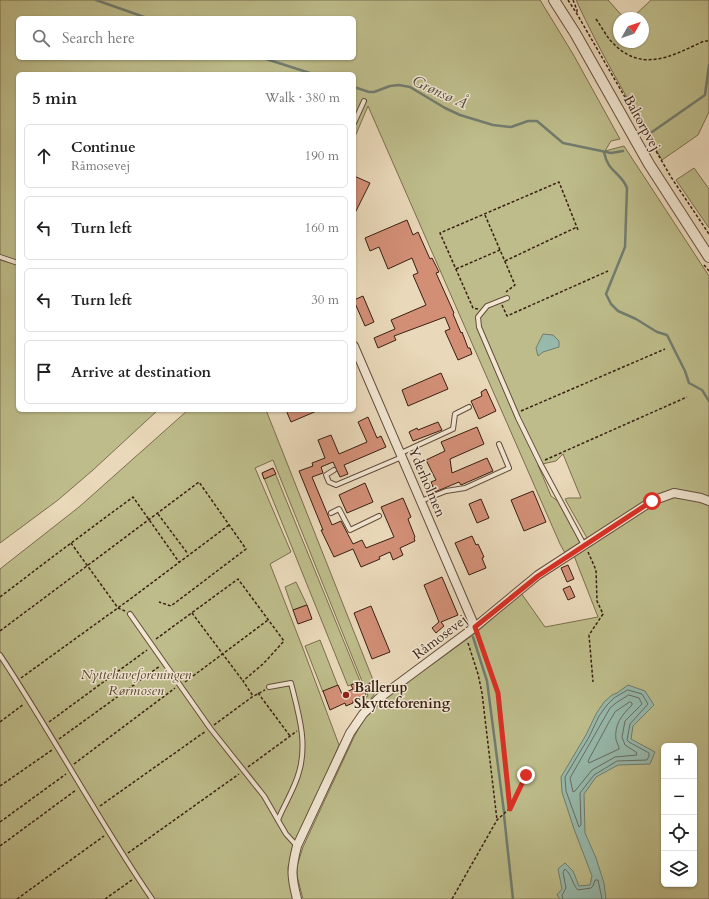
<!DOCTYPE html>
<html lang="en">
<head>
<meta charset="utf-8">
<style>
	body { margin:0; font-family:Cardo,serif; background:#f6f6f6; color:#222 }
	.controls { position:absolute; right:12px; bottom:12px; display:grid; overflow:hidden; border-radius:6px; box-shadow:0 1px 3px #0004 }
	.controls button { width:36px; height:36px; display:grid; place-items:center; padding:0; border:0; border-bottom:1px solid #e0e0e0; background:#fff; color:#222; font:20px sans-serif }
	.compass { position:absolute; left:613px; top:12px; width:36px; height:36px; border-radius:50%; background:#fff; box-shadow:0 1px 3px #0004; rotate:50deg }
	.stop { position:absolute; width:12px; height:12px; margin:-9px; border:3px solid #d93025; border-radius:50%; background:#fff }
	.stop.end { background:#d93025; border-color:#fff; box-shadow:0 1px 4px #0008 }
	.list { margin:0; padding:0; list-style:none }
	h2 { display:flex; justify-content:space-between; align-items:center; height:52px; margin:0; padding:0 16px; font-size:17px }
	h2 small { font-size:13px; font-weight:400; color:#767676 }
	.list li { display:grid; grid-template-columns:26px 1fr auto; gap:12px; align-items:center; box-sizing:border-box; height:64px; margin:0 8px 8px; padding:0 8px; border:1px solid #e0e0e0; border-radius:6px }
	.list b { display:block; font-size:15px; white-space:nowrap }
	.list p { margin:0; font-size:13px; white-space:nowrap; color:#767676 }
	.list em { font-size:13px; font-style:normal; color:#767676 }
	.icon { flex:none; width:22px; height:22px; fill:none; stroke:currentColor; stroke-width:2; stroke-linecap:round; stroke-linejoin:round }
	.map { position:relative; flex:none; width:709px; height:899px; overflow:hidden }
	.search { position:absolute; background:#fff; box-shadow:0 1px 3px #0004; left:16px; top:16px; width:340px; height:44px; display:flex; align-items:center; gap:10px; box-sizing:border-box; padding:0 14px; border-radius:6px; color:#767676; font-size:15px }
	.panel { position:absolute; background:#fff; box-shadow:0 1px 3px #0004; left:16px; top:72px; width:340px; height:340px; border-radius:6px }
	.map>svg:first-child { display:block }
	.green { fill:#bdbc8a; stroke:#7b6e4e; fill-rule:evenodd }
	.water { fill:#97baad; stroke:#717c6f }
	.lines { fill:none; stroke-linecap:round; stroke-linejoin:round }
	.shore { stroke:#686c60; stroke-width:1 }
	.stream { stroke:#717c6f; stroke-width:2.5 }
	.building { fill:#d28f76; stroke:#391f12 }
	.service-casing { stroke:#654d3c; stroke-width:6 }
	.minor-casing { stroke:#654d3c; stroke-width:10 }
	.tertiary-casing { stroke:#654d3c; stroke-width:12 }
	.path { stroke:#391f12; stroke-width:1.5; stroke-dasharray:3 2; stroke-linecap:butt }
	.service { stroke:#f1e6d2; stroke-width:4 }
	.minor { stroke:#f1e6d2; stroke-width:8 }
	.tertiary { stroke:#f1e6d2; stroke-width:10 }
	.route { stroke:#d93025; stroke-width:5 }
	.poi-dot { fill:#8f2418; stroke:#f1e6d2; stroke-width:1.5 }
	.labels { text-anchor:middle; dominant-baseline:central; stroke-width:3; stroke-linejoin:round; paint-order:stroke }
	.street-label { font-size:14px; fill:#391f12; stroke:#f1e6d2 }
	.park-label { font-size:14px; font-style:italic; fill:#5a4630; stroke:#f1e6d2 }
	.poi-label { font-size:14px; font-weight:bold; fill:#391f12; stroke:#f1e6d2; text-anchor:start }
	.water-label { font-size:15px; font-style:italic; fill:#554e40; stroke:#f1e6d2 }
</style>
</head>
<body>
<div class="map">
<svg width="709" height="899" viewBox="0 0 709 899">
	<rect width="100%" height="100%" fill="#e9d8b9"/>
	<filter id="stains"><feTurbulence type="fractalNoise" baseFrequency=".005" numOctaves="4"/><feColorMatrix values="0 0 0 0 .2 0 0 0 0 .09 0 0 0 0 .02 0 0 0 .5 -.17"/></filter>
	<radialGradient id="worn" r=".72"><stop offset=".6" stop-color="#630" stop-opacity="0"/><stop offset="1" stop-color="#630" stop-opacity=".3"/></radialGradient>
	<g class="green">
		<path d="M0,0H540L573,54L620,139L611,141L605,151L624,146L709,276V899H303L297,876V866L303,847L354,737L365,717L380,702L477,632L521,593L545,627L598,617L571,548L565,553L560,544L368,106L354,139V74H18V410H158L93,470L58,500L0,543ZM18,18H354V58H18ZM563,454L581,498H568L565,499L587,538L579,541L563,505L551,496L538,465L556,461ZM664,746H694V884H664Z"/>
		<path d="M576,0H608L624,18H619V42H643V18H632L651,0H709V112L698,135L662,160C633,107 601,55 576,0Z"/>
		<path d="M694,168L709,189V228L676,180Z"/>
		<path d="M188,410H266L377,690L366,706L361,708L356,702L368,696L273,460L255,468L291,552L270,564L302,646L339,745L288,867L289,879L294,899H0V569L79,507Z"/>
		<path d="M273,468L360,681L348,686L262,473Z"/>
		<path d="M296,582L307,605L293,610L285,587Z"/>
		<path d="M320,640L338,686L323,692L305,646Z"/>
	</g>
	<g class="water">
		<path d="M543,334L553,335L559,341V347L543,352L538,356L536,348Z"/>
		<path d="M628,685L645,691L654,705L633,726L631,739L655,752L650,764L618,765L596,777L584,794L585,833L596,858L604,883L606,899H560L557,895L562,889L558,869L565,863L573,871L579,886L590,885L592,876L574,829L562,792L561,777L586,735L596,714L604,702L612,695L617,693Z"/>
	</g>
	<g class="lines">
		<g class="shore">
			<path d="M628,690L642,694L648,704L630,724L627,740L629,742L649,753V756L647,760L617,761L594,775L580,793L581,825L579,827L566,791L565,777L589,737L599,716L607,705L614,698Z"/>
			<path d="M629,695L639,698L642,704L625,721L622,737L625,745L636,752L637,755L615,757L592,770L575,791L573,792L570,778L610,708L616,703Z"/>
			<path d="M630,702L632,703V705C622,715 614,724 616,740C617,743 619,746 619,749L589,763L588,761L609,722L615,712Z"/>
			<path d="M563,899L562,895L566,888L563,872L565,869C572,875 572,884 578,890L591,888L593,886L595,880H598L602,899"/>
		</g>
		<g class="stream">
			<path d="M96,0L147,18"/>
			<path d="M263,58L313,74"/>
			<path d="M354,87L369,92H374L390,86L399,85L410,87L445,108L460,115L493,125L511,127L528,121H537L563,143L611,153L623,151"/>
			<path d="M652,132L705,95L709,65"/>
			<path d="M604,152C608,173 621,172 627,188L625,247L606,294L611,304L618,311L636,319L657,332L667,335L685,371L689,383L702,390L709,401"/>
			<path d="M473,637L487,681L504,812"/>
			<path d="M504,815L513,899"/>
		</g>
	</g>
	<g class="building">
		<path d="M354,176L370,183L354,215Z"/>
		<path d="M407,220L413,235L418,232L430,259L432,258L439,272L436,273L454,313L453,314L461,333L462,332L468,348H470L472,354L458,360L445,331L450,329L445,317L394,336L396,340L378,348L374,338L395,329L391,320L426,305L413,275L418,273L412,258L388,269L379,247L370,251L365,238Z"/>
		<path d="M363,296L374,322L365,326L354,301V300Z"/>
		<path d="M441,373L448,389L408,406L402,390Z"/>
		<path d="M486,389L496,411L479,419L471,401L482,396L481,392Z"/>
		<path d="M286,410H319L291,422Z"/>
		<path d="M368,417L377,438L381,436L386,447L344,465L348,474L340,477L333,462L321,467L323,473L312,477L332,525L341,521L353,544L362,540L366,548L394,537L381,507L403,498L411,517L408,519L415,537L414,538L415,541L400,548L403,555L393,560L390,552L379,557L380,559L361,567L353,549L334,557L321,530H323L299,471L313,466L312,463L325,458L318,440L331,435L339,454L367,442L358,422Z"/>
		<path d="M438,422L442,430L413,441L409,432L417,428L418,430Z"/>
		<path d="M477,427L484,444L450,459L452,473L487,458L493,471L461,485L459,482L435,492L431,482L436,480L426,460L445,451L441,442Z"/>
		<path d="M273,468L276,474L264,479L262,473Z"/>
		<path d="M365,483L373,502L347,513L339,495Z"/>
		<path d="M533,491L546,522L524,531L511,500Z"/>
		<path d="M481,499L489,518L477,523L469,504Z"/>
		<path d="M472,536L476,545L478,544L484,557L482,558L486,568L469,575L455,543Z"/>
		<path d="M568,565L574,579L567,582L561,568Z"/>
		<path d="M442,577L458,615L441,622L444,626L436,633L432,628L439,622L424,585Z"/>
		<path d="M570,586L575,597L568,600L563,589Z"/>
		<path d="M307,605L312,619L298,624L293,610Z"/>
		<path d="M371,606L390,652L372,659L354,613Z"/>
		<path d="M360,681L362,686L373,682L375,688L365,692L366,695L353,701V703L346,706L345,703L330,710L323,691L338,685L342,694L353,689L351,685Z"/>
	</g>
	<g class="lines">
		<defs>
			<g id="service">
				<path d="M354,123L364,101"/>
				<path d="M0,257L18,263"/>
				<path d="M507,298L487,306L478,317L479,327L518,418L541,465L584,545"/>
				<path d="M401,453L453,429L455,414L469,407"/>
				<path d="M334,470L326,475L329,482L336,485L402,457"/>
				<path d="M421,501L446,491L465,488L509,468L499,444"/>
				<path d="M331,513L339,509L350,530L379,516"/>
				<path d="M130,614L210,728L264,796L286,834L297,846"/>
				<path d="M0,655C53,735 98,820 152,899"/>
				<path d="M269,687L291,683C298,712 308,742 299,772C295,788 284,805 278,820"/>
			</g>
			<g id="minor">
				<path d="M354,346L475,627"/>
				<path d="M297,899C291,875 291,870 297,846L350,733L363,714L378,699L475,627L538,575L652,501L674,493L701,498L709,501"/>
			</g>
			<path id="tertiary" d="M554,0L575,33L649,164L709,257"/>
		</defs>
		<use href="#service" class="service-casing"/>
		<use href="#minor" class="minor-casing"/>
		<use href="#tertiary" class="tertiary-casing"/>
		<g class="path">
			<path d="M568,0L577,14L671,177L709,234"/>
			<path d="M573,0L577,10V14"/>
			<path d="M596,19C601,26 605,34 610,40C640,74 670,57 704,41H709"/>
			<path d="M485,215L515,285L506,292"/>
			<path d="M505,261L577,227"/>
			<path d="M704,265L709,271"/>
			<path d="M456,269L500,250"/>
			<path d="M502,305L507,316L608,271"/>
			<path d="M478,309L473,308L440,233L559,182L578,230"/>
			<path d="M521,411L665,349"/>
			<path d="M545,460L687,397"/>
			<path d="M158,514L188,554"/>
			<path d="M71,543L118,608L125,611"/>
			<path d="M588,552L596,570L597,601L603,614L589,635L593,682"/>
			<path d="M0,597L55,555L133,497L179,562"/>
			<path d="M192,613L243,681"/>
			<path d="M0,631L199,482L246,549L171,606L159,602"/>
			<path d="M478,635L498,693L509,809"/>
			<path d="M156,639L238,579L284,641L264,663L243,681L253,696"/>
			<path d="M468,643L478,674L482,693L497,820"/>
			<path d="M21,678L133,597L229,525"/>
			<path d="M185,682L268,620"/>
			<path d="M258,693L290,736"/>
			<path d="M0,722L24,704"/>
			<path d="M49,722L147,650"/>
			<path d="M214,725L252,697L265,690"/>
			<path d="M59,739L160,666"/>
			<path d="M74,764L175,688"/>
			<path d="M248,767L297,731"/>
			<path d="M0,786L52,750"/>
			<path d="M100,806L206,731"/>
			<path d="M0,822L66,774"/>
			<path d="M0,846L76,790"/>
			<path d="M128,853L239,774"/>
			<path d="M17,899L104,836"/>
			<path d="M105,899L132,880"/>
			<path d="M452,899L497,820L509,809L526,775"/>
		</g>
		<use href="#service" class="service"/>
		<use href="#minor" class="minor"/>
		<use href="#tertiary" class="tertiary"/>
	</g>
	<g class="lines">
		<path class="route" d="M526,775L510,809L498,693L475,627L538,576L652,501"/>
	</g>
	<circle class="poi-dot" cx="346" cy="695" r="4"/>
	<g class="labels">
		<g class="street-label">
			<text transform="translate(642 123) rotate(61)">Baltorpvej</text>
			<text transform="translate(427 482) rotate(67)">Yderholmen</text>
			<text transform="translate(440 637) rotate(-37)">Råmosevej</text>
		</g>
		<g class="park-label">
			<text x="136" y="674">Nyttehaveforeningen<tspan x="136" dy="16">Rørmosen</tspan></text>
		</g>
		<g class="poi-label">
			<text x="354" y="687">Ballerup<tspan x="354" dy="16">Skytteforening</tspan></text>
		</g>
		<g class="water-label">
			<text transform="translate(440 92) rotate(25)">Grønsø Å</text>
		</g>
	</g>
	<rect width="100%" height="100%" filter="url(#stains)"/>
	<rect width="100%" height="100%" fill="url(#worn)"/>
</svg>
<div class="controls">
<button>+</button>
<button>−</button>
<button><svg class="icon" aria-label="locate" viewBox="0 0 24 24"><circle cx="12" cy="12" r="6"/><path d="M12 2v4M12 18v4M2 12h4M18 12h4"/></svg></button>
<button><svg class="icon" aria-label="layers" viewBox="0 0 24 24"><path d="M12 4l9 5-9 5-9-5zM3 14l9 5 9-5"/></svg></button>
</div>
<svg class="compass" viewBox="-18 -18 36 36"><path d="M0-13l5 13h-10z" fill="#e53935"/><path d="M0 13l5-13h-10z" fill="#767676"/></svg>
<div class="stop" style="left:652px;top:501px"></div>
<div class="stop end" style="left:526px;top:775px"></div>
<div class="search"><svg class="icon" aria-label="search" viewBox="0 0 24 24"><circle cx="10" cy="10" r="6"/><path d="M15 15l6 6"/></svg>Search here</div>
<section class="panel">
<h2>5 min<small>Walk · 380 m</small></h2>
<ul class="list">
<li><svg class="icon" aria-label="ahead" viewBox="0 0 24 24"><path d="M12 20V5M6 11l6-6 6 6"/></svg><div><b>Continue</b><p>Råmosevej</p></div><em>190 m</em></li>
<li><svg class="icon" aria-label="left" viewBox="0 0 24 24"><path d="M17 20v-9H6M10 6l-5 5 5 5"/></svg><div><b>Turn left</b></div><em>160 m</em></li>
<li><svg class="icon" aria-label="left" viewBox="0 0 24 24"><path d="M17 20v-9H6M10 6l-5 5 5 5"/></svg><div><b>Turn left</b></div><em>30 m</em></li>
<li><svg class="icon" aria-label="arrive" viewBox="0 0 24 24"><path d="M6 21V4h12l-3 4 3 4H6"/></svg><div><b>Arrive at destination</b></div></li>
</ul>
</section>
</div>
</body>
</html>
